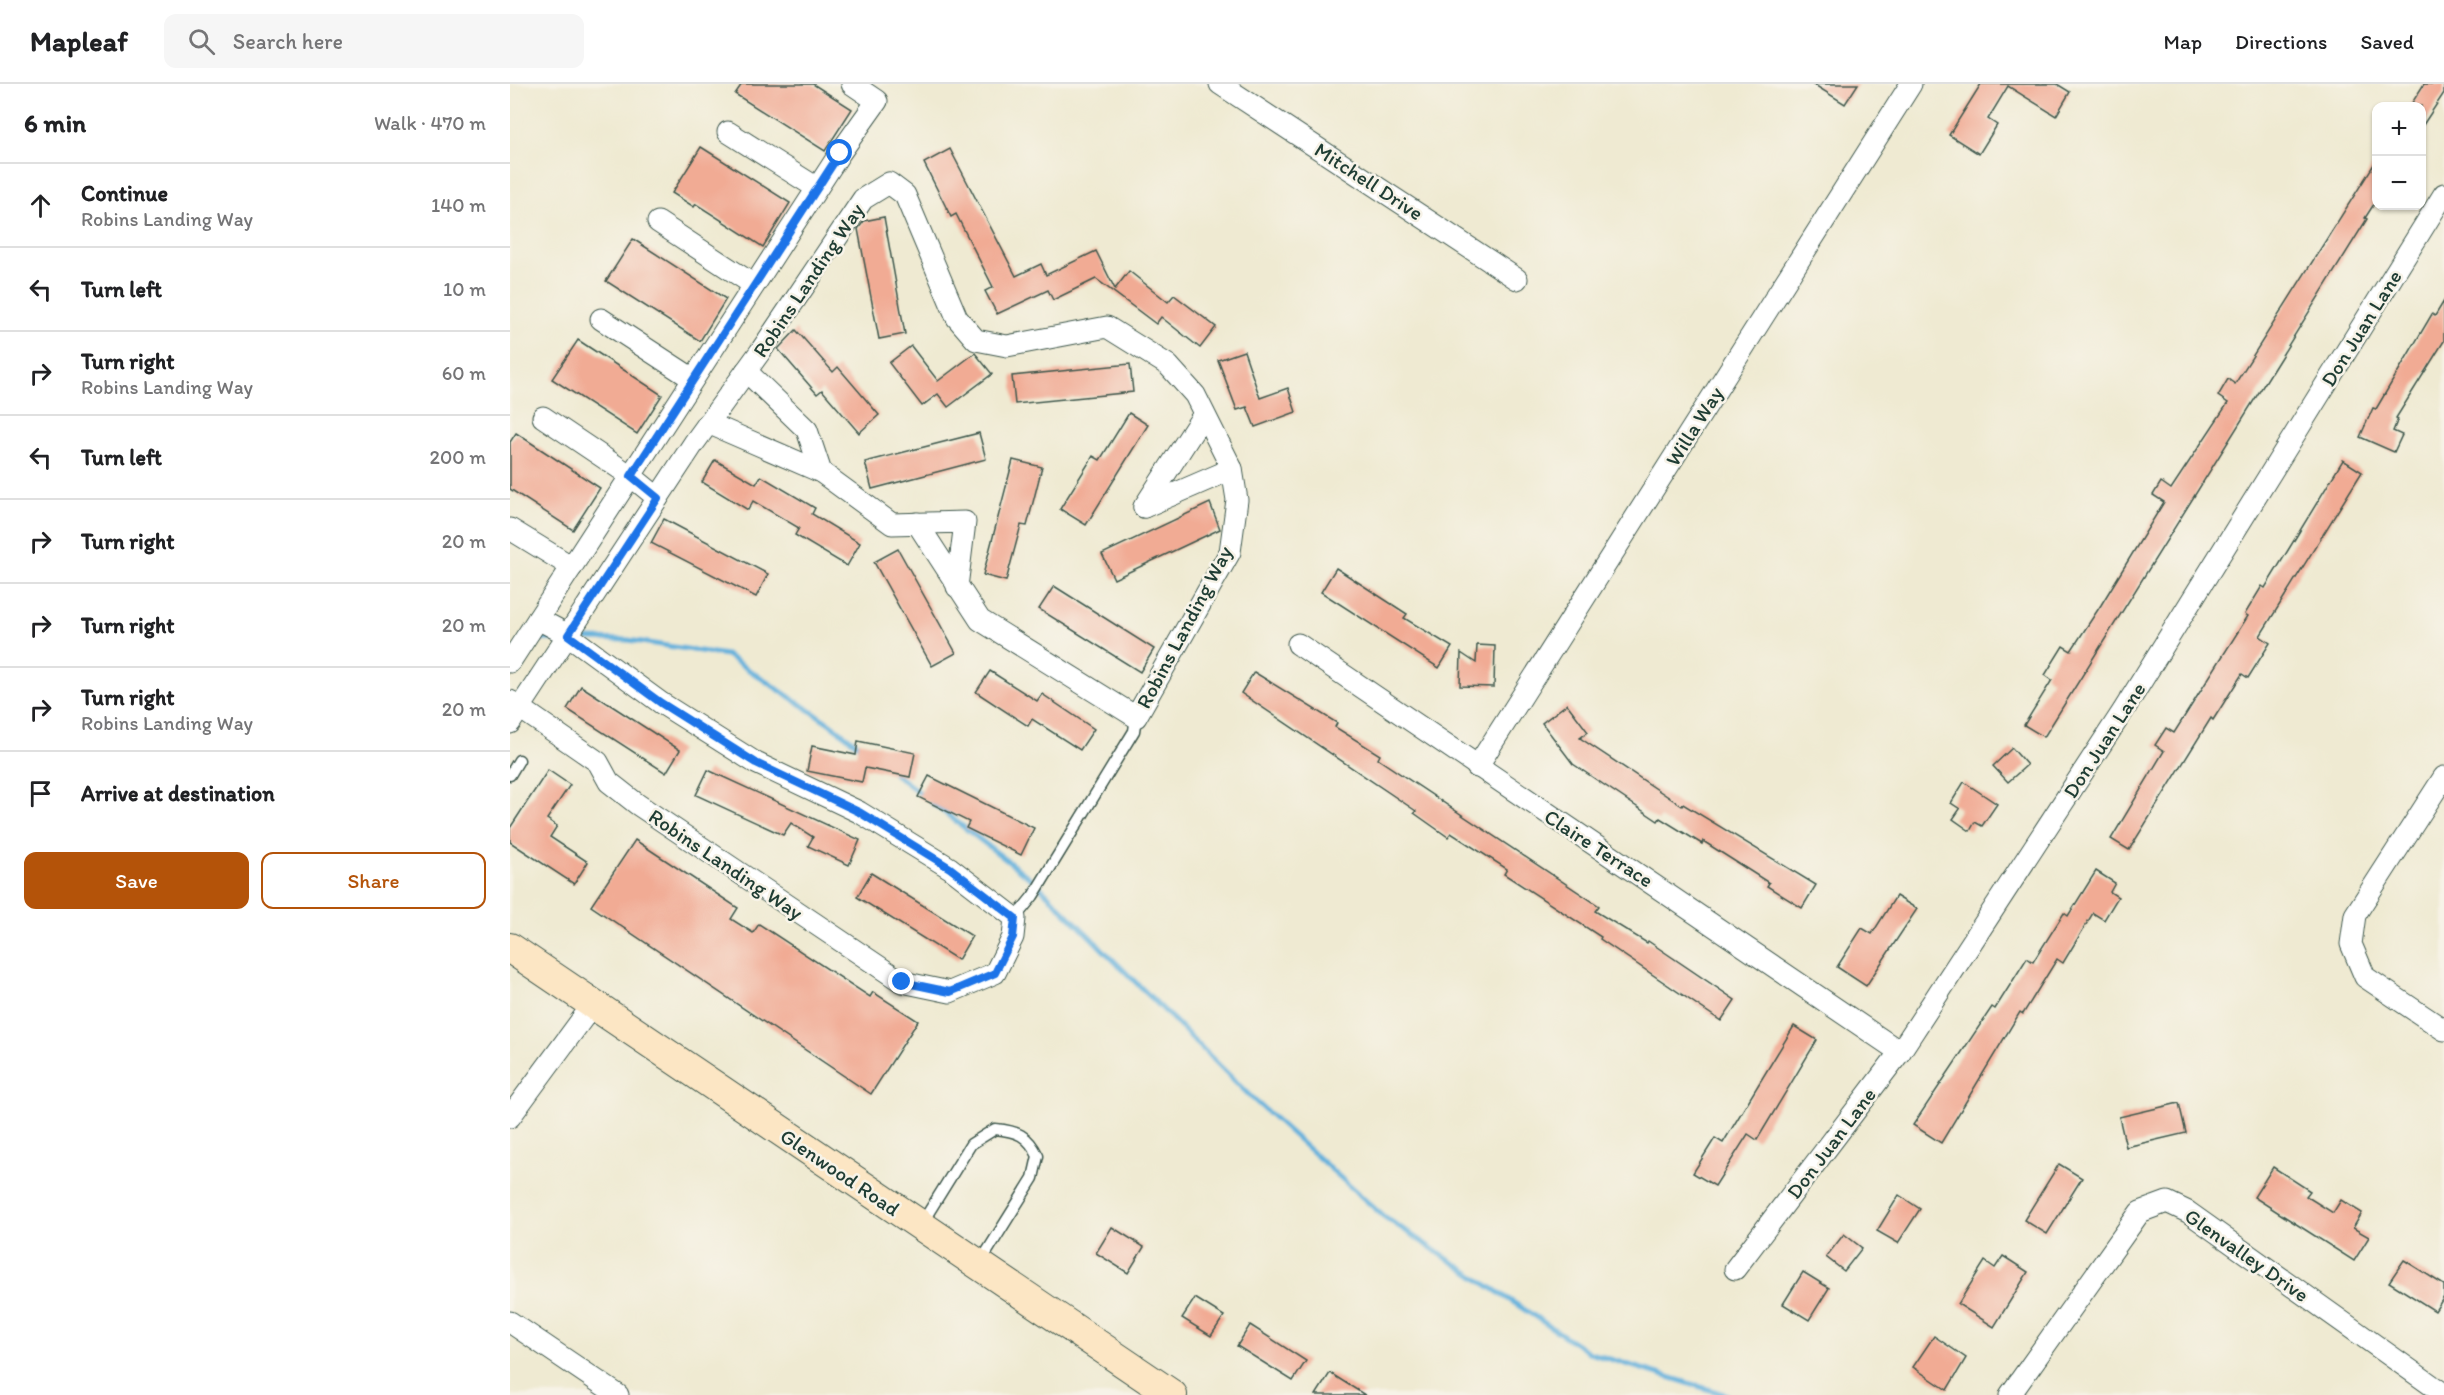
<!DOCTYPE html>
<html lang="en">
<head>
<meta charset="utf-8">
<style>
	body { margin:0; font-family:Itim,sans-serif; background:#f6f6f6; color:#202124 }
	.controls { position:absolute; right:18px; top:18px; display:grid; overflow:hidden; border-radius:12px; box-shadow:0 2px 4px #0004 }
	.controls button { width:54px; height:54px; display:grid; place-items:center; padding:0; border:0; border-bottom:2px solid #e0e0e0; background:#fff; color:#202124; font:30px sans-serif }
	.stop { position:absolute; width:18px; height:18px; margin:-14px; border:4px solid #1a73e8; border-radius:50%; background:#fff }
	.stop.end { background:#1a73e8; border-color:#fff; box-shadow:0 2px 6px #0008 }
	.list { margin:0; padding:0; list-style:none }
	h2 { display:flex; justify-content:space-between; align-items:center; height:78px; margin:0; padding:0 24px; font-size:26px }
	h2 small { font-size:20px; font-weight:400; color:#757577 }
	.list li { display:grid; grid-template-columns:39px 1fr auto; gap:18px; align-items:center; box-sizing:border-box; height:84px; padding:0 24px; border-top:2px solid #e0e0e0 }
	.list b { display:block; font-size:22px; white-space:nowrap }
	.list p { margin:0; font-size:20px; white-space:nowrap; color:#757577 }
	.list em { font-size:20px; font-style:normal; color:#757577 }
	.actions { display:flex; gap:12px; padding:18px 24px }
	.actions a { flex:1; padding:14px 0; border:2px solid #b45309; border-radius:12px; text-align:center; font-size:21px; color:#b45309 }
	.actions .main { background:#b45309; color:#fff }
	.icon { flex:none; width:33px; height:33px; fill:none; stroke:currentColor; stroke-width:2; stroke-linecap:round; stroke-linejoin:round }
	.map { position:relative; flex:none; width:1934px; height:1311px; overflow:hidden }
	header { display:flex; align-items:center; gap:36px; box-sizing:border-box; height:84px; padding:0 30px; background:#fff; border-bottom:2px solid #e0e0e0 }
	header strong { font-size:28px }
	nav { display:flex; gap:33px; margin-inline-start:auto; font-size:21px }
	.search { width:420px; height:54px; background:#f6f6f6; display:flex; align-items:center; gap:15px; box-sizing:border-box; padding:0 21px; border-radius:12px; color:#757577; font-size:22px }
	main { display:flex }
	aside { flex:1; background:#fff }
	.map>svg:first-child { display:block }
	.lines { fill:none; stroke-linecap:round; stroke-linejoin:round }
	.stream { stroke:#63b1dc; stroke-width:5 }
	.building { fill:#f1ab94 }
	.lane-casing { stroke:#3e574c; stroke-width:13 }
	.street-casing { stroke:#3e574c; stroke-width:23 }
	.secondary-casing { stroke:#3e574c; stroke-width:32 }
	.lane { stroke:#fff; stroke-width:10 }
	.street { stroke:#fff; stroke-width:21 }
	.secondary { stroke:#fce6c4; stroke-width:30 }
	.route { stroke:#1a73e8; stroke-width:8 }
	.labels { text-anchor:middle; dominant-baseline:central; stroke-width:5; stroke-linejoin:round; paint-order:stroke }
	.street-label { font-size:21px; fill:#1f3d34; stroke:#f7f3e8 }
</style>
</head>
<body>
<header>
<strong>Mapleaf</strong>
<div class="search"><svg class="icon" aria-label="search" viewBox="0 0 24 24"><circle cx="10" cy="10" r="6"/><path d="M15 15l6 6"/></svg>Search here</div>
<nav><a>Map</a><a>Directions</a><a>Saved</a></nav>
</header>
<main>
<aside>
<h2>6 min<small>Walk · 470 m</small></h2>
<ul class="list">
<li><svg class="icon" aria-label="ahead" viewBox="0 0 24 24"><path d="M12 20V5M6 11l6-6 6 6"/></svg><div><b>Continue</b><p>Robins Landing Way</p></div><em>140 m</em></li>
<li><svg class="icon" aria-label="left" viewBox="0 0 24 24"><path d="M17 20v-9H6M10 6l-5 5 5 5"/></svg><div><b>Turn left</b></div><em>10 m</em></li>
<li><svg class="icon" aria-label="right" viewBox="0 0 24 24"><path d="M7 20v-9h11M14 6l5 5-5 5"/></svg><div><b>Turn right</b><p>Robins Landing Way</p></div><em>60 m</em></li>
<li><svg class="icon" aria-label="left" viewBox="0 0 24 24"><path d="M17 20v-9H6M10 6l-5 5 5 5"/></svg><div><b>Turn left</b></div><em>200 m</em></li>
<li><svg class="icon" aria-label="right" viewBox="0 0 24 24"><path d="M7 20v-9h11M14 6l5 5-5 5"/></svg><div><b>Turn right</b></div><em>20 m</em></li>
<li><svg class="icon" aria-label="right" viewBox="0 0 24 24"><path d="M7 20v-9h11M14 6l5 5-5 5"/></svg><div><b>Turn right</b></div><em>20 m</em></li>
<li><svg class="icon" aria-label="right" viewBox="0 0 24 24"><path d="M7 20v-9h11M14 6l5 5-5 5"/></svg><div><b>Turn right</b><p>Robins Landing Way</p></div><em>20 m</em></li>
<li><svg class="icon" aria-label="arrive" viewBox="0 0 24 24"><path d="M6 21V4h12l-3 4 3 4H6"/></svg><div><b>Arrive at destination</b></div></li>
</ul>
<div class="actions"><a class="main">Save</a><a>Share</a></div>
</aside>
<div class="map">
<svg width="1934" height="1311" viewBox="0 0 1934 1311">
	<rect width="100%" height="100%" fill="#f7f3e8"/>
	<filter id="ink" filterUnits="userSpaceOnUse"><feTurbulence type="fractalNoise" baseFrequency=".0167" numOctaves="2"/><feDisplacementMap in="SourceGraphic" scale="12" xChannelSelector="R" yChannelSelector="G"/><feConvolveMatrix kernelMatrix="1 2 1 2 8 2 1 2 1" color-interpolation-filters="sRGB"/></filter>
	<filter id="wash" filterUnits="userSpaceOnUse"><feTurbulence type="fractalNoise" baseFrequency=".008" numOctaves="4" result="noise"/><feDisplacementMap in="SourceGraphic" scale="24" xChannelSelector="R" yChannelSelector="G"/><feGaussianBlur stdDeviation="1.35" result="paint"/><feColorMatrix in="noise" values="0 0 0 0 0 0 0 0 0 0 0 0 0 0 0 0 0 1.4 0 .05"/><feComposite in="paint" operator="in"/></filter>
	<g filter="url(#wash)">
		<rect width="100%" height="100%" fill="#efead2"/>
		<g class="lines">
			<g class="stream">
				<path d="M23,555H49"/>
				<path d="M77,555L118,556L216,571L319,639L352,664"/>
				<path d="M381,687L414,712"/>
				<path d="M421,718L525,798L743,1015L873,1132L1080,1269L1217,1311"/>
			</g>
		</g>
		<g id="blocks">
			<g class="building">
				<path d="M232,0H303L342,25L315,67L225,10Z"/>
				<path d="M1303,0H1348L1335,20Z"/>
				<path d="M1471,0H1547L1560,8L1546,32L1498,2L1478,35L1487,41L1469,70L1439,51Z"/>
				<path d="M1914,0H1934V9L1911,44V22H1900Z"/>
				<path d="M191,63L280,119L253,163L186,120L184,123L162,109Z"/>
				<path d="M440,65L506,192L531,180L536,191L586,167L605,205L619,187L658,218L664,211L706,243L690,264L651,233L646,240L586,195L543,216L538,206L487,230L475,207L483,203L446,130L441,133L414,79Z"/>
				<path d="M1866,77V117L1855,134L1857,135L1534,653L1514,641L1542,596L1535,591L1553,562L1561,567L1591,521L1654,418L1643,411L1651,398L1661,405L1718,319L1708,312L1718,295L1725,300Z"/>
				<path d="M374,133L395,250L369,255L348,145L354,137Z"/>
				<path d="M123,155L216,215L190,257L96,197Z"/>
				<path d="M1934,217V257L1886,334L1888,335L1883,347L1892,351L1884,368L1850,353L1863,324L1866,325L1922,230L1925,232Z"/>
				<path d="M286,246L323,288L328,283L369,331L349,349L312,306L307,310L268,265Z"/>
				<path d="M68,256L152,311L127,350L42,295Z"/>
				<path d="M401,262L428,297L465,269L482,290L438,323L428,310L412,322L379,279Z"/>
				<path d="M734,267L750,314L778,304L786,328L745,343L737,323L727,326L708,276Z"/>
				<path d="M620,280L623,308L505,320L502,292Z"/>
				<path d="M619,329L638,341L576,441L550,425L583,372L590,376Z"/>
				<path d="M6,349L90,404L63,446L0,405V358Z"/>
				<path d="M469,349L476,375L362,405L355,378Z"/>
				<path d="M205,376L246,400L251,392L305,424L302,430L350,459L337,482L285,451L289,444L243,417L238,426L192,398Z"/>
				<path d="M503,376L532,383L517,442L511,441L496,497L473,491Z"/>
				<path d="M1833,376L1852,388L1750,552L1760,559L1738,594L1732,590L1703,636L1701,634L1619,766L1601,755L1654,667L1645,661L1656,644L1664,649L1738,532L1735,530L1752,502L1755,504Z"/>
				<path d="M700,419L710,445L604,495L592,470Z"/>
				<path d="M154,435L258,490L246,513L141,459Z"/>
				<path d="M388,465L446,569L422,582L364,478Z"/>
				<path d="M826,484L897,530L894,534L942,563L929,584L811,508Z"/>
				<path d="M544,502L644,565L630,588L529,525Z"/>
				<path d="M967,561L985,562L984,603L950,602L951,569L966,579Z"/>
				<path d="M480,587L527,617L532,610L584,645L570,666L522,635L518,642L466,608Z"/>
				<path d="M744,588L827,639L825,643L870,671L868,675L1089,822L1085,827L1137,859L1138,857L1225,916L1211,937L1090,855L1091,853L994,790L997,785L941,749L938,753L904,729L906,727L731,609Z"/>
				<path d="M71,602L170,666L156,689L57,625Z"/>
				<path d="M1057,620L1078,648L1070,654L1172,722L1173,720L1306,801L1292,824L1257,802L1259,799L1193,757L1192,760L1150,734L1148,737L1063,680L1032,639Z"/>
				<path d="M348,657L405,669L400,693L355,684L352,698L297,687L302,662L346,671Z"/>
				<path d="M1502,664L1517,681L1498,698L1483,682Z"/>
				<path d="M38,686L60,701L37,735L47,742L40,753L78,778L64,800L0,758V744Z"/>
				<path d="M198,686L350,756L339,781L298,762L303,753L281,739L273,751L186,711Z"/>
				<path d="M419,692L524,744L511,771L456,744L459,738L408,713Z"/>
				<path d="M1454,698L1487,720L1472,742L1465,738L1460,747L1443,735L1450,725L1441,719Z"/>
				<path d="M125,756L228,824L221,835L243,849L249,840L360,913L363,908L408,937L361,1010L81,822Z"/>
				<path d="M1586,787L1605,799L1600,808L1608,813L1594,836L1583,829L1553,879L1547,875L1513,930L1510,928L1431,1059L1403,1041L1482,923L1485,925L1517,874L1523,878L1554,829L1558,832Z"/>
				<path d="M361,789L462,852L448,876L347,813Z"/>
				<path d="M1386,812L1407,825L1356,902L1327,883L1352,844L1362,850Z"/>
				<path d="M1284,942L1307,956L1247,1056L1238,1050L1205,1102L1183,1089L1205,1054L1213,1059Z"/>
				<path d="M1669,1019L1676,1049L1616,1063L1609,1033Z"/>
				<path d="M1549,1080L1572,1094L1537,1150L1514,1136Z"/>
				<path d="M1763,1083L1800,1107L1796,1112L1823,1129L1831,1116L1852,1129L1843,1144L1859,1153L1844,1177L1744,1113Z"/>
				<path d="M1389,1111L1410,1125L1388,1159L1367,1147Z"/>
				<path d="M602,1143L634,1163L618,1189L586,1169Z"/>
				<path d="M1334,1150L1352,1164L1334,1187L1316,1173Z"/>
				<path d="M1493,1172L1518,1188L1484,1243L1448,1220L1475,1177L1485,1184Z"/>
				<path d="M1894,1176L1934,1201V1213L1925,1227L1879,1198Z"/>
				<path d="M1293,1188L1319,1204L1299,1236L1273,1220Z"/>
				<path d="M685,1214L714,1232L701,1252L672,1234Z"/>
				<path d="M740,1241L796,1277L783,1297L727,1262Z"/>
				<path d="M1424,1252L1456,1274L1437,1306L1403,1283Z"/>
				<path d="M820,1289L855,1311H806Z"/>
			</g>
		</g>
	</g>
	<g filter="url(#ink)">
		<use href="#blocks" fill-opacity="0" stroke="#3e574c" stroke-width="1.5"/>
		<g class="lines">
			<defs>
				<g id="lane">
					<path d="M0,691L9,676"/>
					<path d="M505,834L523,812L624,647L626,633"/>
					<path d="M412,1139L461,1060L485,1045C507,1047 518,1051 528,1072L523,1094L470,1179"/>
				</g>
				<g id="street">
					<path d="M710,0L1007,195"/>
					<path d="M218,48L307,104"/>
					<path d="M148,138L244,201"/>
					<path d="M91,235L183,295"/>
					<path d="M236,287L297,346L311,388"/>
					<path d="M33,333L121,392L148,414"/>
					<path d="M198,339L311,388L382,440L455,438L447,503"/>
					<path d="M634,423L694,330"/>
					<path d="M634,423L722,385"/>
					<path d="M0,445L62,483"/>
					<path d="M788,560L1390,968"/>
					<path d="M0,578L330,69L367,17L342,0"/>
					<path d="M0,617L88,678L99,698L127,720L392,898L440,908L485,889L503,853L505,834L440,784L349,728L246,679L151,619L58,551L28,535"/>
					<path d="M0,639L184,359L250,268L353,115L379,99L395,111L447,234L466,256L497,262L597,243L658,281L685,311L722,385L727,416L720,468L626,633L470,536L407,439"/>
					<path d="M967,683L1401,0"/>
					<path d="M1934,693L1845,831L1841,860L1855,893L1934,946"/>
					<path d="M0,1033L84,919"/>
					<path d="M1225,1185L1390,968L1613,627L1934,110"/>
					<path d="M0,1238L108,1311"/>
					<path d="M1500,1311L1630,1128L1657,1118L1678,1128L1934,1310"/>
				</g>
				<path id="secondary" d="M0,864L662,1311"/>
			</defs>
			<use href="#lane" class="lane-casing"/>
			<use href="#street" class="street-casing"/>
			<use href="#secondary" class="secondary-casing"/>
			<use href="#lane" class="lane"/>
			<use href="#street" class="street"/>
			<use href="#secondary" class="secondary"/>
		</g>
	</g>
	<g class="lines" filter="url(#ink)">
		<path class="route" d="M330,69L121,392L148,414L58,551L151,619L246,679L349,728L440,784L505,834L503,853L485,889L440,908L392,898"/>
	</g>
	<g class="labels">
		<g class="street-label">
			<text transform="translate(859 97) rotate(33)">Mitchell Drive</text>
			<text transform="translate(298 196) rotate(-56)">Robins Landing Way</text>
			<text transform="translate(1851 244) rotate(-58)">Don Juan Lane</text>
			<text transform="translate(1184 342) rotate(-58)">Willa Way</text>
			<text transform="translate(674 543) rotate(-62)">Robins Landing Way</text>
			<text transform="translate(1594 656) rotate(-57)">Don Juan Lane</text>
			<text transform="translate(1089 764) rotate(33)">Claire Terrace</text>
			<text transform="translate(216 780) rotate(34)">Robins Landing Way</text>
			<text transform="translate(1321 1059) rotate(-53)">Don Juan Lane</text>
			<text transform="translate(330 1088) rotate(34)">Glenwood Road</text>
			<text transform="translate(1737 1171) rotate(35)">Glenvalley Drive</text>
		</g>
	</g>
</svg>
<div class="controls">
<button>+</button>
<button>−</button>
</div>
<div class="stop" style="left:330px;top:69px"></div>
<div class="stop end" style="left:392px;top:898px"></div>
</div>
</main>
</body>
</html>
